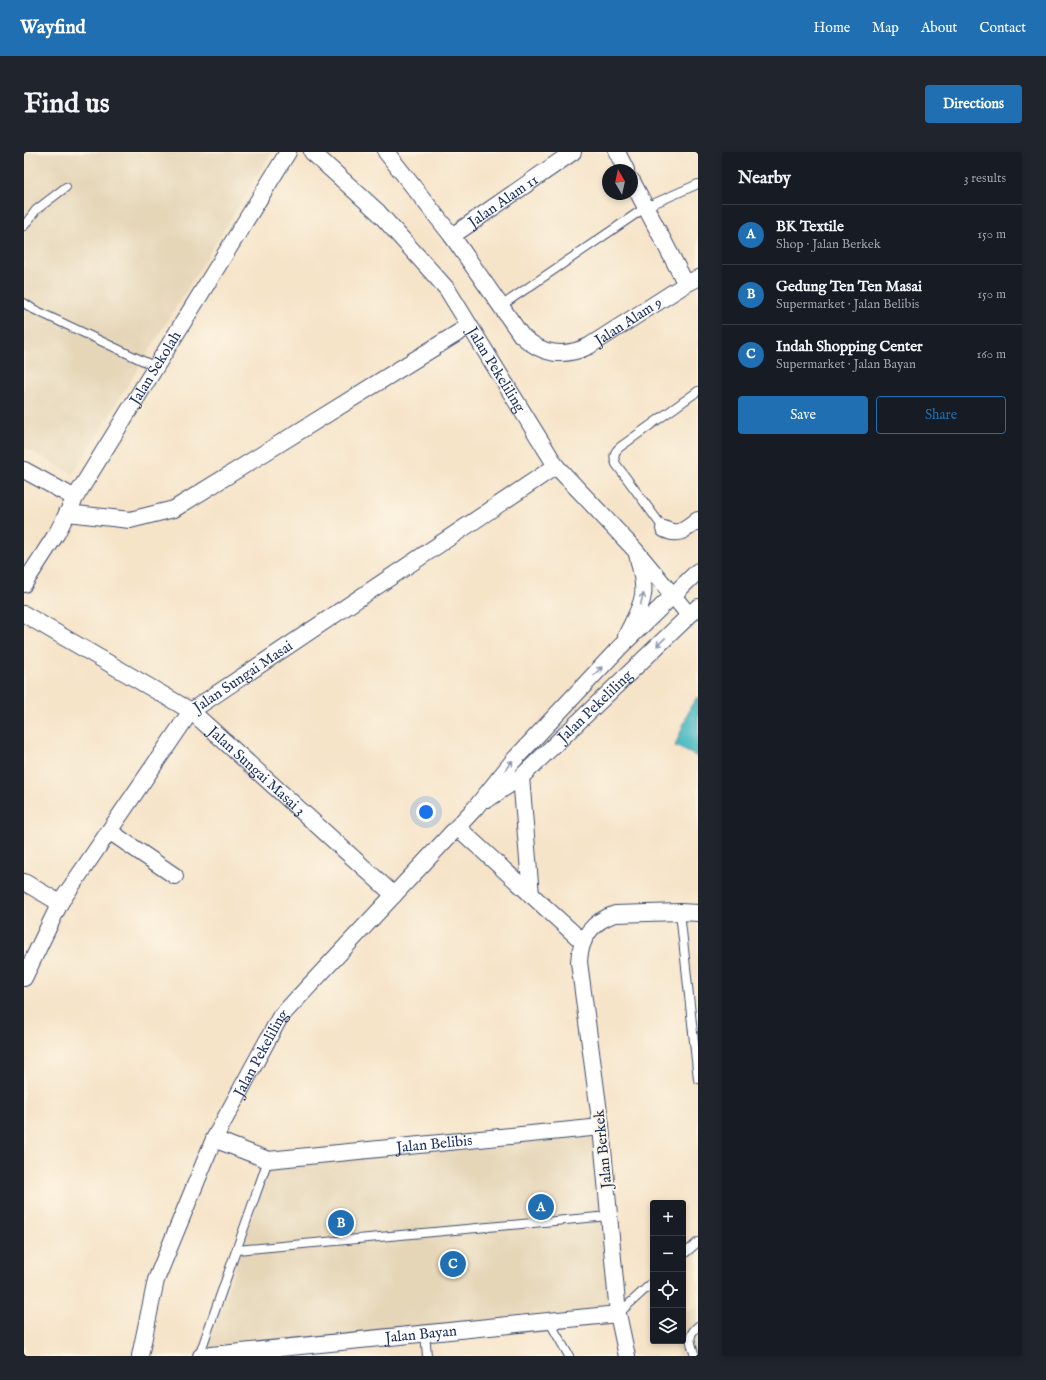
<!DOCTYPE html>
<html lang="en">
<head>
<meta charset="utf-8">
<style>
	body { margin:0; font-family:"IM FELL English",serif; background:#20242c; color:#f1f3f6 }
	.controls { position:absolute; right:12px; bottom:12px; display:grid; overflow:hidden; border-radius:4px; box-shadow:0 2px 6px #0003 }
	.controls button { width:36px; height:36px; display:grid; place-items:center; padding:0; border:0; border-bottom:1px solid #363941; background:#171b24; color:#f1f3f6; font:20px sans-serif }
	.compass { position:absolute; left:578px; top:12px; width:36px; height:36px; border-radius:50%; background:#171b24; box-shadow:0 2px 6px #0003; rotate:351deg }
	.you { position:absolute; left:402px; top:660px; width:14px; height:14px; margin:-10px; border:3px solid #fff; border-radius:50%; background:#1a73e8; box-shadow:0 0 0 6px #1a73e833 }
	.badge { display:grid; place-items:center; width:26px; height:26px; border-radius:50%; background:#1f6fb2; color:#fff; font-size:13px; font-weight:700 }
	.pin { position:absolute; translate:-50% -50%; border:2px solid #fff; box-shadow:0 1px 4px #0006 }
	.list { margin:0; padding:0; list-style:none }
	h2 { display:flex; justify-content:space-between; align-items:center; height:52px; margin:0; padding:0 16px; font-size:17px }
	h2 small { font-size:13px; font-weight:400; color:#9ea1a6 }
	.list li { display:grid; grid-template-columns:26px 1fr auto; gap:12px; align-items:center; box-sizing:border-box; height:60px; padding:0 16px; border-top:1px solid #363941 }
	.list b { display:block; font-size:15px; white-space:nowrap }
	.list p { margin:0; font-size:13px; white-space:nowrap; color:#9ea1a6 }
	.list em { font-size:13px; font-style:normal; color:#9ea1a6 }
	.actions { display:flex; gap:8px; padding:12px 16px }
	.actions a { flex:1; padding:9px 0; border:1px solid #1f6fb2; border-radius:4px; text-align:center; font-size:14px; color:#1f6fb2 }
	.actions .main { background:#1f6fb2; color:#fff }
	.icon { flex:none; width:22px; height:22px; fill:none; stroke:currentColor; stroke-width:2; stroke-linecap:round; stroke-linejoin:round }
	.map { position:relative; flex:none; width:674px; height:1204px; overflow:hidden; border-radius:4px }
	header { display:flex; align-items:center; gap:24px; box-sizing:border-box; height:56px; padding:0 20px; background:#1f6fb2; color:#fff }
	header strong { font-size:19px }
	nav { display:flex; gap:22px; margin-inline-start:auto; font-size:14px }
	.intro { display:flex; align-items:center; justify-content:space-between; box-sizing:border-box; height:96px; padding:0 24px }
	h1 { margin:0; font-size:28px }
	.button { padding:10px 18px; border-radius:4px; background:#1f6fb2; color:#fff; font-size:14px; font-weight:700 }
	main { display:flex; gap:24px; padding:0 24px }
	aside { flex:1; background:#171b24; border-radius:4px; box-shadow:0 2px 6px #0003 }
	.map>svg:first-child { display:block }
	.built { fill:#e5d6b8 }
	.water { fill:#4bbac3; stroke:#337490 }
	.lines { fill:none; stroke-linecap:round; stroke-linejoin:round }
	.lane-casing { stroke:#3c4a6e; stroke-width:10 }
	.street-casing { stroke:#3c4a6e; stroke-width:18 }
	.lane { stroke:#fff; stroke-width:8 }
	.street { stroke:#fff; stroke-width:16 }
	.oneway { stroke:#8d97ae }
	.labels { text-anchor:middle; dominant-baseline:central; stroke-width:4; stroke-linejoin:round; paint-order:stroke }
	.street-label { font-size:15px; fill:#1b2f5e; stroke:#fcf5e5 }
</style>
</head>
<body>
<header>
<strong>Wayfind</strong>
<nav><a>Home</a><a>Map</a><a>About</a><a>Contact</a></nav>
</header>
<div class="intro"><h1>Find us</h1><a class="button">Directions</a></div>
<main>
<div class="map">
<svg width="674" height="1204" viewBox="0 0 674 1204">
	<rect width="100%" height="100%" fill="#fcf5e5"/>
	<filter id="ink" filterUnits="userSpaceOnUse"><feTurbulence type="fractalNoise" baseFrequency=".025" numOctaves="2"/><feDisplacementMap in="SourceGraphic" scale="8" xChannelSelector="R" yChannelSelector="G"/><feConvolveMatrix kernelMatrix="1 2 1 2 8 2 1 2 1" color-interpolation-filters="sRGB"/></filter>
	<filter id="wash" filterUnits="userSpaceOnUse"><feTurbulence type="fractalNoise" baseFrequency=".012" numOctaves="4" result="noise"/><feDisplacementMap in="SourceGraphic" scale="16" xChannelSelector="R" yChannelSelector="G"/><feGaussianBlur stdDeviation="0.9" result="paint"/><feColorMatrix in="noise" values="0 0 0 0 0 0 0 0 0 0 0 0 0 0 0 0 0 1.4 0 .05"/><feComposite in="paint" operator="in"/></filter>
	<g filter="url(#wash)">
		<rect width="100%" height="100%" fill="#f6e4c9"/>
		<g class="built">
			<path d="M0,0H248L49,322L0,295Z"/>
			<path d="M568,969L588,1169L181,1204L250,1000Z"/>
			<path d="M674,1156V1204H654L650,1189H659V1159Z"/>
		</g>
		<path class="water" d="M674,544V605L651,594L667,554Z"/>
	</g>
	<g filter="url(#ink)">
		<g class="lines">
			<defs>
				<g id="lane">
					<path d="M0,74L12,58L42,35"/>
					<path d="M0,151L9,157L132,215"/>
					<path d="M477,154L622,55L674,32"/>
					<path d="M640,377L592,312C589,304 590,300 596,295L674,239"/>
					<path d="M656,760L674,927"/>
					<path d="M213,1098L585,1064"/>
					<path d="M659,1103L674,1090"/>
					<path d="M594,1162L629,1130"/>
					<path d="M525,1169L545,1204"/>
					<path d="M401,1181L403,1204"/>
					<path d="M175,1204L244,1008"/>
					<path d="M671,1204C667,1191 662,1184 674,1174"/>
				</g>
				<g id="street">
					<path id="s1" d="M288,0L354,60L423,137L532,314L612,399L665,463"/>
					<path id="s2" d="M362,0L428,84L497,183C518,203 539,206 565,194L662,132L674,126"/>
					<path d="M593,0L602,18"/>
					<path d="M608,29L662,132"/>
					<path id="s3" d="M428,84L549,0"/>
					<path d="M0,318L51,346"/>
					<path d="M43,361L106,368L150,357L445,174"/>
					<path d="M640,377C655,385 662,377 674,368"/>
					<path id="s4" d="M0,432L33,381L51,346L264,0"/>
					<path id="s5" d="M0,462L167,559L370,743"/>
					<path d="M602,484C608,471 617,457 619,443C621,430 616,415 613,402"/>
					<path d="M497,625L507,743"/>
					<path id="s6" d="M464,647L497,625L674,455"/>
					<path d="M433,675L559,790"/>
					<path d="M85,679L151,724"/>
					<path d="M0,730L36,751"/>
					<path id="s7" d="M0,826L36,751L167,559L532,314"/>
					<path id="s8" d="M190,987L244,1008L577,975"/>
					<path id="s9" d="M116,1204L132,1128L190,987L256,865L452,655L488,610L596,495L674,419"/>
					<path id="s10" d="M177,1204L594,1162"/>
					<path d="M603,1204L594,1162L577,975L555,810C556,786 569,769 591,762L656,760L674,761"/>
				</g>
			</defs>
			<use href="#lane" class="lane-casing"/>
			<use href="#street" class="street-casing"/>
			<use href="#lane" class="lane"/>
			<use href="#street" class="street"/>
		</g>
		<defs><path id="oneway-shaft" d="M-6 0H5M1.5-3L5.5 0L1.5 3" fill="none" stroke-width="1.6" stroke-linecap="round" stroke-linejoin="round"/></defs>
		<g class="oneway">
			<use href="#oneway-shaft" transform="translate(618 447) rotate(-76)"/>
			<use href="#oneway-shaft" transform="translate(637 490) rotate(136)"/>
			<use href="#oneway-shaft" transform="translate(574 519) rotate(-46)"/>
			<use href="#oneway-shaft" transform="translate(485 613) rotate(-51)"/>
		</g>
	</g>
	<g class="labels">
		<g class="street-label">
			<text stroke="none"><textPath href="#s3" startOffset="62">Jalan Alam 11</textPath></text>
			<text stroke="none"><textPath href="#s2" startOffset="348">Jalan Alam 9</textPath></text>
			<text stroke="none"><textPath href="#s4" startOffset="253">Jalan Sekolah</textPath></text>
			<text stroke="none"><textPath href="#s1" startOffset="287">Jalan Pekeliling</textPath></text>
			<text stroke="none"><textPath href="#s7" startOffset="378">Jalan Sungai Masai</textPath></text>
			<text stroke="none"><textPath href="#s6" startOffset="142">Jalan Pekeliling</textPath></text>
			<text stroke="none"><textPath href="#s5" startOffset="282">Jalan Sungai Masai 3</textPath></text>
			<text stroke="none"><textPath href="#s9" startOffset="328">Jalan Pekeliling</textPath></text>
			<text stroke="none"><textPath href="#s8" startOffset="225">Jalan Belibis</textPath></text>
			<text transform="translate(579 997) rotate(-96)">Jalan Berkek</text>
			<text stroke="none"><textPath href="#s10" startOffset="221">Jalan Bayan</textPath></text>
		</g>
	</g>
</svg>
<div class="controls">
<button>+</button>
<button>−</button>
<button><svg class="icon" aria-label="locate" viewBox="0 0 24 24"><circle cx="12" cy="12" r="6"/><path d="M12 2v4M12 18v4M2 12h4M18 12h4"/></svg></button>
<button><svg class="icon" aria-label="layers" viewBox="0 0 24 24"><path d="M12 4l9 5-9 5-9-5zM3 14l9 5 9-5"/></svg></button>
</div>
<svg class="compass" viewBox="-18 -18 36 36"><path d="M0-13l5 13h-10z" fill="#e53935"/><path d="M0 13l5-13h-10z" fill="#9ea1a6"/></svg>
<div class="you"></div>
<div class="pin badge" style="left:517px;top:1055px">A</div>
<div class="pin badge" style="left:317px;top:1071px">B</div>
<div class="pin badge" style="left:429px;top:1112px">C</div>
</div>
<aside>
<h2>Nearby<small>3 results</small></h2>
<ul class="list">
<li><span class="badge">A</span><div><b>BK Textile</b><p>Shop · Jalan Berkek</p></div><em>150 m</em></li>
<li><span class="badge">B</span><div><b>Gedung Ten Ten Masai</b><p>Supermarket · Jalan Belibis</p></div><em>150 m</em></li>
<li><span class="badge">C</span><div><b>Indah Shopping Center</b><p>Supermarket · Jalan Bayan</p></div><em>160 m</em></li>
</ul>
<div class="actions"><a class="main">Save</a><a>Share</a></div>
</aside>
</main>
</body>
</html>
